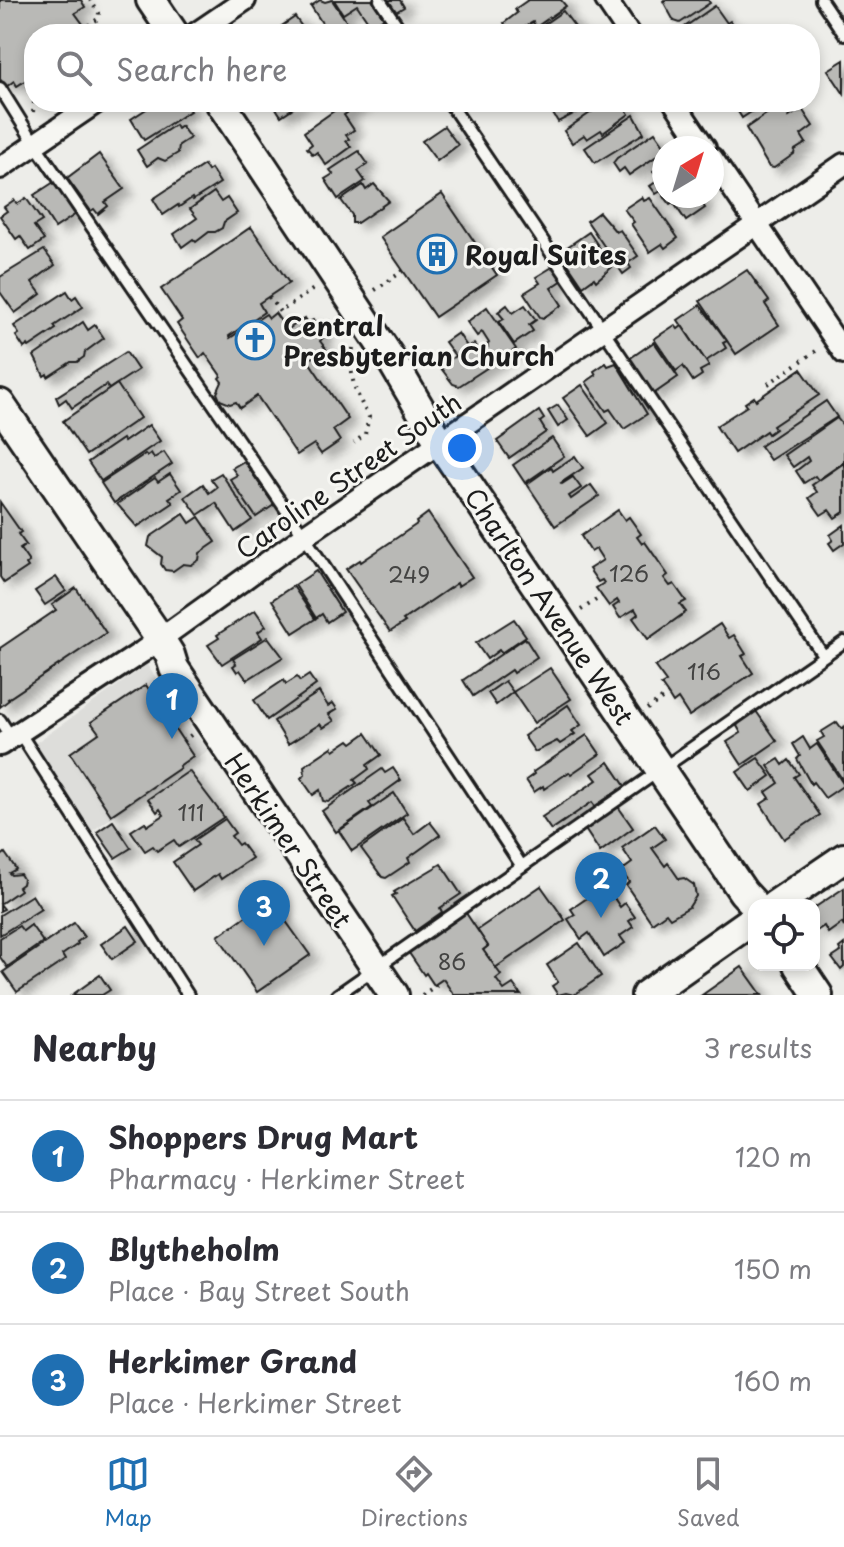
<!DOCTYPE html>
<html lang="en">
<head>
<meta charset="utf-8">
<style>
	body { margin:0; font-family:"Playpen Sans",sans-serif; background:#f2f2f3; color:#2b2b33 }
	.controls { position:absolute; right:24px; bottom:24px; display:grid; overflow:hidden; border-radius:16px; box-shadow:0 4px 12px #0003 }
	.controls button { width:72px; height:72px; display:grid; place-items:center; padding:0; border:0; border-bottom:2px solid #e1e1e2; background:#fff; color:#2b2b33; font:40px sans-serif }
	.compass { position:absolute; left:652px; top:136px; width:72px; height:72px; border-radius:50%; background:#fff; box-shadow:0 4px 12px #0003; rotate:38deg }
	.you { position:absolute; left:462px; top:448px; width:28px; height:28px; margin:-20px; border:6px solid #fff; border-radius:50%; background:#1a73e8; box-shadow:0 0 0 12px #1a73e833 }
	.badge { display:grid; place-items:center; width:52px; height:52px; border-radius:50%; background:#1f6fb2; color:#fff; font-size:26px; font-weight:700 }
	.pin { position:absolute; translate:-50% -66px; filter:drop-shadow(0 2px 4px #0008) }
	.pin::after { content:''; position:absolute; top:42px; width:28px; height:24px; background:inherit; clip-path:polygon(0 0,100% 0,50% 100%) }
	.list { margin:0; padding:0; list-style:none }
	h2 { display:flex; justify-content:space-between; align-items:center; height:104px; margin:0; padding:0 32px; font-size:34px }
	h2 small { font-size:26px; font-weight:400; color:#7c7c81 }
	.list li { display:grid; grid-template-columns:52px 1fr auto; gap:24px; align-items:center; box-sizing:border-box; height:112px; padding:0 32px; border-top:2px solid #e1e1e2 }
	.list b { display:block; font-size:30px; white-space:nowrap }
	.list p { margin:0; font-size:26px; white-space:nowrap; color:#7c7c81 }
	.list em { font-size:26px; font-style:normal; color:#7c7c81 }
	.icon { flex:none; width:44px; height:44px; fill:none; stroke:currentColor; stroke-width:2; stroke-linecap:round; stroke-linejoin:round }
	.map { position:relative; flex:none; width:844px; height:995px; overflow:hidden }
	.search { position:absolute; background:#fff; box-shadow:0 4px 12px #0003; left:24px; right:24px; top:24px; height:88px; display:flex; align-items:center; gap:20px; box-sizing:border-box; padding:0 28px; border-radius:32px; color:#7c7c81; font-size:30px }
	.sheet { height:440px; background:#fff }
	nav { display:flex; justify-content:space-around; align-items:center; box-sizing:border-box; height:112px; border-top:2px solid #e1e1e2; background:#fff; font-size:22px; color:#7c7c81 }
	nav a { display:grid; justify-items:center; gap:4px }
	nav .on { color:#1f6fb2 }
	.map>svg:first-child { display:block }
	.built { fill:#ddddda }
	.building { fill:#b9b9b6; stroke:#1c1c1c; stroke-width:2; filter:url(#shadow) }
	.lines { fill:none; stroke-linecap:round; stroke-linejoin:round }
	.lane-casing { stroke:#1c1c1c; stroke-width:16 }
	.street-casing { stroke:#1c1c1c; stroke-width:26 }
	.secondary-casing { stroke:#1c1c1c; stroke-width:34 }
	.path { stroke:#1c1c1c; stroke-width:4; stroke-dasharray:2 6; stroke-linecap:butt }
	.lane { stroke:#f6f6f2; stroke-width:10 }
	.street { stroke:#f6f6f2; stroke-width:20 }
	.secondary { stroke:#f6f6f2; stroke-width:28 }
	.labels { text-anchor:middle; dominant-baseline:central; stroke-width:6; stroke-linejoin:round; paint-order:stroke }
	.number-label { font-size:22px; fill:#434342 }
	.poi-label { font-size:26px; font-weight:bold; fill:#1c1c1c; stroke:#f6f6f2; text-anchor:start }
	.street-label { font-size:26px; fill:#1c1c1c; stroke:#f6f6f2 }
</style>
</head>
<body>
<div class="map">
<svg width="844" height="995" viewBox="0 0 844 995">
	<defs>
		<filter id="shadow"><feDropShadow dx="9" dy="5" stdDeviation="4" flood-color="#0004"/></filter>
	</defs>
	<rect width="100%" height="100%" fill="#edede9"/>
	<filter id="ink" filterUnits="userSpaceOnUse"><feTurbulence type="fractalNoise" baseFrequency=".0125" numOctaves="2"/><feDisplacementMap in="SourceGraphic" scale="16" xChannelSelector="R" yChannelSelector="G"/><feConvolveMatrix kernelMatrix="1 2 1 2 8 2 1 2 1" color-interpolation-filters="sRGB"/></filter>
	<g filter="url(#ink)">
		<path class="built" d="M147,665L208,751L82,838L24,751Z"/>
		<g class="building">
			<path d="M0,0H81L85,7L75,13L83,24L69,34H34V75L17,86L14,81L6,87L0,79Z"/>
			<path d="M320,0L325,2L332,0L355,34H329L311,6Z"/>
			<path d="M334,0H372L384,18L371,26L357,5L343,14Z"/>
			<path d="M385,0H400L404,7L394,13Z"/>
			<path d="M528,0H561L566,6L536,27L533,22L512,34L504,23L517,13L515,9Z"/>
			<path d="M664,0H708L710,3L680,23L674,21L663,1Z"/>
			<path d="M715,6L727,23L730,21L736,29L733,31L735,33L681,34L679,31Z"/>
			<path d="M563,11L578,31L574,34H530Z"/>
			<path d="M295,17L307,34H270Z"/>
			<path d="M844,60V94L828,70Z"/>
			<path d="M157,102H184L190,111L144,140L131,119Z"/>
			<path d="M272,102H302L281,116Z"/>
			<path d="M337,102H363L344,115L354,130L346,135L349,139L346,141L351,147L326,165L317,152L313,155L307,148L312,144L304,132L338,108L335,104Z"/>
			<path d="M559,102H601L588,112L585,108L558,122L550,109Z"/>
			<path d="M606,102H626L624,106L629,114L603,133L601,130L587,139L584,135L572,143L564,131Z"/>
			<path d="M732,102H766L742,118Z"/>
			<path d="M784,102L793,112L788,115L789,117L802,109L813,126L801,135L806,143L795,150L794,154L774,168L769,167L746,128Z"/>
			<path d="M634,115L644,133L595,163L585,148Z"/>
			<path d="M175,125L177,129L181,126L190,138L179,145L178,153L165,161L158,158L147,166L137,150Z"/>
			<path d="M444,126L458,145L437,161L422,141Z"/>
			<path d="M655,132L666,148L664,151L629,175L624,168L619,172L613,163L617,158Z"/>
			<path d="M359,151L368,164L358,171L365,181L338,199L325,179L333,174L330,170Z"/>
			<path d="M99,154L124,189L105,202L108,206L98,214L94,209L91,211L67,178Z"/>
			<path d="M204,165L208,171L211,169L220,183L193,200L192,198L179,207L178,205L163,215L153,199Z"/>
			<path d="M662,165L664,167V196L661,191L656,194L650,186L660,179L653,171Z"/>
			<path d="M54,182L76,214L55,228L34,195Z"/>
			<path d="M374,184L389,201L357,223H352V215L341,200L363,185L366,190Z"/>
			<path d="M214,192L221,202L227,198L237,213L224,222L222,228L215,232H209L196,242L193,239L182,247L174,234L197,218L190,209Z"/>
			<path d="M442,194L497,275L435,317L380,237Z"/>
			<path d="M664,196H697L705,208L686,221L673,202L670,204Z"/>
			<path d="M642,197L644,201L650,198L678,238L665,248L662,244L650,252L631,224L634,222L624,209Z"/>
			<path d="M26,198L42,221L34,226L44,240L30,250L20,236L16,239L0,216L7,211L4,207L14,200L17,204Z"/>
			<path d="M599,212L616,232L620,230L638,256L628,263L631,268L623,274L587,221Z"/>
			<path d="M251,227L289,283L259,303L264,312L229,336L230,338L266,314L269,318L275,313L287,330L305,318L308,323L313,320L323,327L325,335L320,341L326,349L308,360L348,419L333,430L340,441L321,454L314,444L297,455L257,396L240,408L236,402L230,404L220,400L217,393L222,382L219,378L221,376L205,353L200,358L177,324L182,320L161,289Z"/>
			<path d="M589,232L612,267L596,281L594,278L583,286L560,252Z"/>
			<path d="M44,250L55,265L32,282L41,294L15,313L0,292V277Z"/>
			<path d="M554,266L563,280L551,288L562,305L543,318L540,317L524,293L540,283L536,277Z"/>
			<path d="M747,270L769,301L765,304L779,325L736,354L700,301Z"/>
			<path d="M67,291L72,299L76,296L83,307L54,326L56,329L29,347L28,345L24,348L16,336L19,334L14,326Z"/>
			<path d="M507,305L513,313L525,305L536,320L529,325L533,331L514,344L499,322L504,319L498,312Z"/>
			<path d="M700,305L727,341L723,343L726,348L706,361L678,320Z"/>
			<path d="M487,307L516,349L459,386L453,384L440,367L455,356L445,342L458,333L468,348L474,344L480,352L488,347L487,345L489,343L482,332L477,336L467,322Z"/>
			<path d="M83,322L88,330L95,325L104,338L85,352L84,357L77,362H71L48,377L47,374L44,376L34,356Z"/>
			<path d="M675,325L678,329L682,326L709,366L700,371L702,375L693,381L683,366L676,371L654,339Z"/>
			<path d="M654,342L678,377L652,395L629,359Z"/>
			<path d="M126,352L138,370L109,389L106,385L72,408L66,399L59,404L56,397Z"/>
			<path d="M606,363L608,366L616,363L647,414L624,429L610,409L606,411L586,382L596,375L594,371Z"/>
			<path d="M801,369L819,395L773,426L775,429L768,434L766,431L734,453L716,426L747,406L745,403L754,397L756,400Z"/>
			<path d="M117,384L140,418L86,455L63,421Z"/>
			<path d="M582,385L608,423L590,436L563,398Z"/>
			<path d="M826,401L837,417L770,460L760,446Z"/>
			<path d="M558,405L568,420L558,427L548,411Z"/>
			<path d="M539,411L544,419L540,422L546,432L509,458L497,441Z"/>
			<path d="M837,418L844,427V462L818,480L815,476L804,483L796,471L809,461L807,457L793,467L784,455Z"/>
			<path d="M149,425L160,441L101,481L88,462L122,439L124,442Z"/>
			<path d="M552,438L564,456L525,483L513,465Z"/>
			<path d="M164,452L172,464L114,503L101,483L145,454L147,456L151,453L154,458Z"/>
			<path d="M575,456L583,468L561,483L562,484L573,477L581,488L569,496L571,499L591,485L599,496L555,526L527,484L551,467L553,471Z"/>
			<path d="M244,461L274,505L256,517L230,479L237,475L232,468Z"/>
			<path d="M844,463V512L835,518L829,510L821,515L809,498L817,492L812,485Z"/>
			<path d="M221,473L252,520L235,532L216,503L198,515L185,497L203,484L209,493L217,487L211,479Z"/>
			<path d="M170,474L181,490L169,498L173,503L137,527L117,504L155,478L158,482Z"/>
			<path d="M0,502L21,532L18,534L26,545L20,549L29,562L26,564L28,567L4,583L0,577Z"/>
			<path d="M618,510L625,520L629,517L641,534L637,537L642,544L645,542L668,575L664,578L670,586L674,584L686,601L680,604L686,612L648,639L633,618L638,614L635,609L620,618L613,607L619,603L617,600L609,606L596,588L604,583L602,580L598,582L589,569L603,560L596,549L591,552L581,536Z"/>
			<path d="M428,513L472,577L458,586L457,583L403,620L405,622L390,632L346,569L360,560L361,562L417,524L416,522Z"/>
			<path d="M184,514L190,523L199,517L216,542L200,553L199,560L191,565L183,564L173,571L165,570L161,564L162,557L148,546L150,537Z"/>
			<path d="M844,525V543L834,550L829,543L833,540L830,535Z"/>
			<path d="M316,571L342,612L327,622L322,614L316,618L295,585Z"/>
			<path d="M56,577L66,591L45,605L35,591Z"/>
			<path d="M293,586L315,619L293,633L272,600Z"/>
			<path d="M76,588L106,633L8,699L9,700L0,707V648L56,610L52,605Z"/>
			<path d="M255,610L266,626L258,632L262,638L222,664L208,645L219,638L217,635Z"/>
			<path d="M514,619L526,636L501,653L499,650L487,659L476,643Z"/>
			<path d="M720,624L729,638L734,635L746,654L742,656L753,673L689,716L678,699L673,703L668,695L661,685L666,682L655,667Z"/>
			<path d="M268,637L283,657L247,680L240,670L237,672L233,666L236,664L233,659Z"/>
			<path d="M525,638L537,657L513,673L511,670L473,696L463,680Z"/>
			<path d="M550,668L571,699L534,723L513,692Z"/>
			<path d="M309,675L316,685L267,720L254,700L284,680L286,684L297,677L300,681Z"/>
			<path d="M505,681L513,692L496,705L488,693Z"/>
			<path d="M146,685L193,756L179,766L180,768L111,815L70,753L99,733L91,722Z"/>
			<path d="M319,692L328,706L333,703L337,709L329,714L334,721L323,728L320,724L288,744L274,721Z"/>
			<path d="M568,705L581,725L572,731L575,734L560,744L557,741L535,752L524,736Z"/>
			<path d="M756,711L777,741L742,765L727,742L741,733L737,726L739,723Z"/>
			<path d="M837,722L842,729L844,727V782L817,741L824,737L821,732Z"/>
			<path d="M366,733L381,755L367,765L369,769L354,780L357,783L328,802L323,801L320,790L313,795L301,778L305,775L304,766L332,747L334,750L349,740L352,743Z"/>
			<path d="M587,735L600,754L571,774L569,772L544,789L543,786L534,792L526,780L534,774L533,772Z"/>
			<path d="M803,737L810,749L817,744L844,785L825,798L813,782L811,784L797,759L800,756L793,744Z"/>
			<path d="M758,758L771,776L750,791L737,772Z"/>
			<path d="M779,759L783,765L789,760L799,774L794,777L820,815L784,839L761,804L770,798L766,792L779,783L768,766Z"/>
			<path d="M609,762L625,786L595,806L592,802L551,830L542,817L597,780L592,774Z"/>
			<path d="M393,768L401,780L369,803L372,807L336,832L322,811L382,769L385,773Z"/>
			<path d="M189,771L224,817L179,847L174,840L157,851L153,846L145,851L131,831L145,822L147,826L164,815L160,809L157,812L148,799Z"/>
			<path d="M394,793L407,813L352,851L339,831Z"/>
			<path d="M617,805L633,828L600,852L584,828Z"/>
			<path d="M403,818L414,834L430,822L440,835L408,858L410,862L386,878L382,877L361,848Z"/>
			<path d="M225,819L235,833L231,836L238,845L241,843L252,858L221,879L218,874L193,891L173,862L198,845L194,840Z"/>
			<path d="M113,821L131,848L115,858L97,832Z"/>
			<path d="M655,825L665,839L652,848L665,866L668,863L679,879L684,878L694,885L696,896L689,907L670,918L666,913L652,923L626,885L629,882L621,871L632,863L622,848Z"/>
			<path d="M5,853L16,869L9,873L11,875L20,874L23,879L22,884L18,887L20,890L0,904L4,909L0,911V857Z"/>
			<path d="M441,864L461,894L440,908L442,912L415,931L392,896L396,894L394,892Z"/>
			<path d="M600,877L620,907L625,903L635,917L629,921L633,927L620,936L625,943L604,957L589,933L581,939L568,919L575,915L571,909L593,894L587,886Z"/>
			<path d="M541,886L565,920L495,968L483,950L488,946L477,930Z"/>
			<path d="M844,888V927L842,923L828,933L824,926L815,932L814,908Z"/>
			<path d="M32,895L41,909L0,935V915Z"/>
			<path d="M270,899L310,955L257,992L218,936Z"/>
			<path d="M466,913L488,946L483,950L501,975L496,979L504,990L513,984L521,995H454L443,979L434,985L426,973L424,975L409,953Z"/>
			<path d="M74,923L84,937L77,942L78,944L62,955L65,960L17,992L3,972Z"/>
			<path d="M31,925L43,942L7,967L0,957V938L19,926L23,931Z"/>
			<path d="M128,926L138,941L112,959L101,944Z"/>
			<path d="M579,943L601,976L574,995L566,993L558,995L552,986L558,982L547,965Z"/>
			<path d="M844,944V967L841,970L832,958L841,952L839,948Z"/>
			<path d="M742,967L762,995H702Z"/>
			<path d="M100,975L110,990L102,995H72Z"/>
		</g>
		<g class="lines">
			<defs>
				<g id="lane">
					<path d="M380,0L403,34"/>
					<path d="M821,0L844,34"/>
					<path d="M0,88L35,144L304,536L521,865"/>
					<path d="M449,102L823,655"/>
					<path d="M0,720L11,737"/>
					<path d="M19,732L188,995"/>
					<path d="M337,995L844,642"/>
				</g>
				<g id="street">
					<path d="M606,0L629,34"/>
					<path d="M195,34L245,0"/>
					<path d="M674,102L705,148"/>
					<path d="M712,158L844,353"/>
					<path d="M0,168L97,102"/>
					<path d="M0,745L142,652L304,536L844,164"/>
				</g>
				<g id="secondary">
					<path d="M151,0L174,34"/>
					<path d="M220,102L392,361L440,443L743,892L755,905"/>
					<path d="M0,404L160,639L170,655L174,668L394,995"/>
					<path d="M775,905L844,858"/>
					<path d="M798,965L818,995"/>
					<path d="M646,995L754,919"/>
				</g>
			</defs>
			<use href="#lane" class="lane-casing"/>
			<use href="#street" class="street-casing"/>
			<use href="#secondary" class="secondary-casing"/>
			<g class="path">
				<path d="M75,34L98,19L99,13L90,0"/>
				<path d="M33,112L34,102"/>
				<path d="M375,290L403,271"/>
				<path d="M269,297L280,312L315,288"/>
				<path d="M323,327L335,318"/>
				<path d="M353,348C348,377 355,392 369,417L365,434L354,443"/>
				<path d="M768,384L819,349"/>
				<path d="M581,610L602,596"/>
				<path d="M647,709L668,695"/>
				<path d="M174,719L177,723"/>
				<path d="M183,741L191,735"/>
				<path d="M422,995L441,982"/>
			</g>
			<use href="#lane" class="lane"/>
			<use href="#street" class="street"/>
			<use href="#secondary" class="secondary"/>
		</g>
	</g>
	<defs>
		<symbol id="building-ring" viewBox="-11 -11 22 22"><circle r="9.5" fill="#f6f6f2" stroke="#1f6fb2" stroke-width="1.5"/><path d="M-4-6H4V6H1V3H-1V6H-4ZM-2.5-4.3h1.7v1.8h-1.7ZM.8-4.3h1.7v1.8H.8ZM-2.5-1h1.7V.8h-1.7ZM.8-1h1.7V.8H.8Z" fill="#1f6fb2"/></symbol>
		<symbol id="church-ring" viewBox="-11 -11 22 22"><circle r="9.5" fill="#f6f6f2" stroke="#1f6fb2" stroke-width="1.5"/><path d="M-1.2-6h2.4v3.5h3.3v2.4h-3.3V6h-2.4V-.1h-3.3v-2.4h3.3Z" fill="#1f6fb2"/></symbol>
	</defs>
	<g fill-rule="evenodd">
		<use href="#building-ring" x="415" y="232" width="44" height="44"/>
		<use href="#church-ring" x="233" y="318" width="44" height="44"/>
	</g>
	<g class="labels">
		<g class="number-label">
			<text x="629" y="572">126</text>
			<text x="409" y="573">249</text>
			<text x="704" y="670">116</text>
			<text x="191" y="811">111</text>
			<text x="452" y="960">86</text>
		</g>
		<g class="poi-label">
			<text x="465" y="254">Royal Suites</text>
			<text x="283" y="325">Central<tspan x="283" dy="30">Presbyterian Church</tspan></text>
		</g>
		<g class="street-label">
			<text transform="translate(348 475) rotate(-35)">Caroline Street South</text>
			<text transform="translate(550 606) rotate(56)">Charlton Avenue West</text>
			<text transform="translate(289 840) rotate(56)">Herkimer Street</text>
		</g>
	</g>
</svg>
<div class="controls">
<button><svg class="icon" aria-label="locate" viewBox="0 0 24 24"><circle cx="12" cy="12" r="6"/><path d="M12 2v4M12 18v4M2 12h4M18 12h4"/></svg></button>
</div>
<svg class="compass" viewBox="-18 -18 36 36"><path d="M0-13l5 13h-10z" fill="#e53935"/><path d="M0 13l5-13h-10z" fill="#7c7c81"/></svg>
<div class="you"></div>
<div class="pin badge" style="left:172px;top:739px">1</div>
<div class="pin badge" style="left:601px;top:918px">2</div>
<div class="pin badge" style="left:264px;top:946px">3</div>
<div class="search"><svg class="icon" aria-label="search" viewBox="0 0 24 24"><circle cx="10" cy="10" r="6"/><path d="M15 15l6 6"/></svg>Search here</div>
</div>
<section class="sheet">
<h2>Nearby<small>3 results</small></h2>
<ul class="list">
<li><span class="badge">1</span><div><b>Shoppers Drug Mart</b><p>Pharmacy · Herkimer Street</p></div><em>120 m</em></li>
<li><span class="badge">2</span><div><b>Blytheholm</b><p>Place · Bay Street South</p></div><em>150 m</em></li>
<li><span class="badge">3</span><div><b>Herkimer Grand</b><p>Place · Herkimer Street</p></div><em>160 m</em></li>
</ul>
</section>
<nav>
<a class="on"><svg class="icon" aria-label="map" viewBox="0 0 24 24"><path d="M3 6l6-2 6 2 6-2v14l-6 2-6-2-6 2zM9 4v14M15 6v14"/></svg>Map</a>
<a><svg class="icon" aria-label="directions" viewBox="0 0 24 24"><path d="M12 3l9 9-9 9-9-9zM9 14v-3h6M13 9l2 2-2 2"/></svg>Directions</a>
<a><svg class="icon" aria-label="saved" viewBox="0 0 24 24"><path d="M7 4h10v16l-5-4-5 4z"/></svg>Saved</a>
</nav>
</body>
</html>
